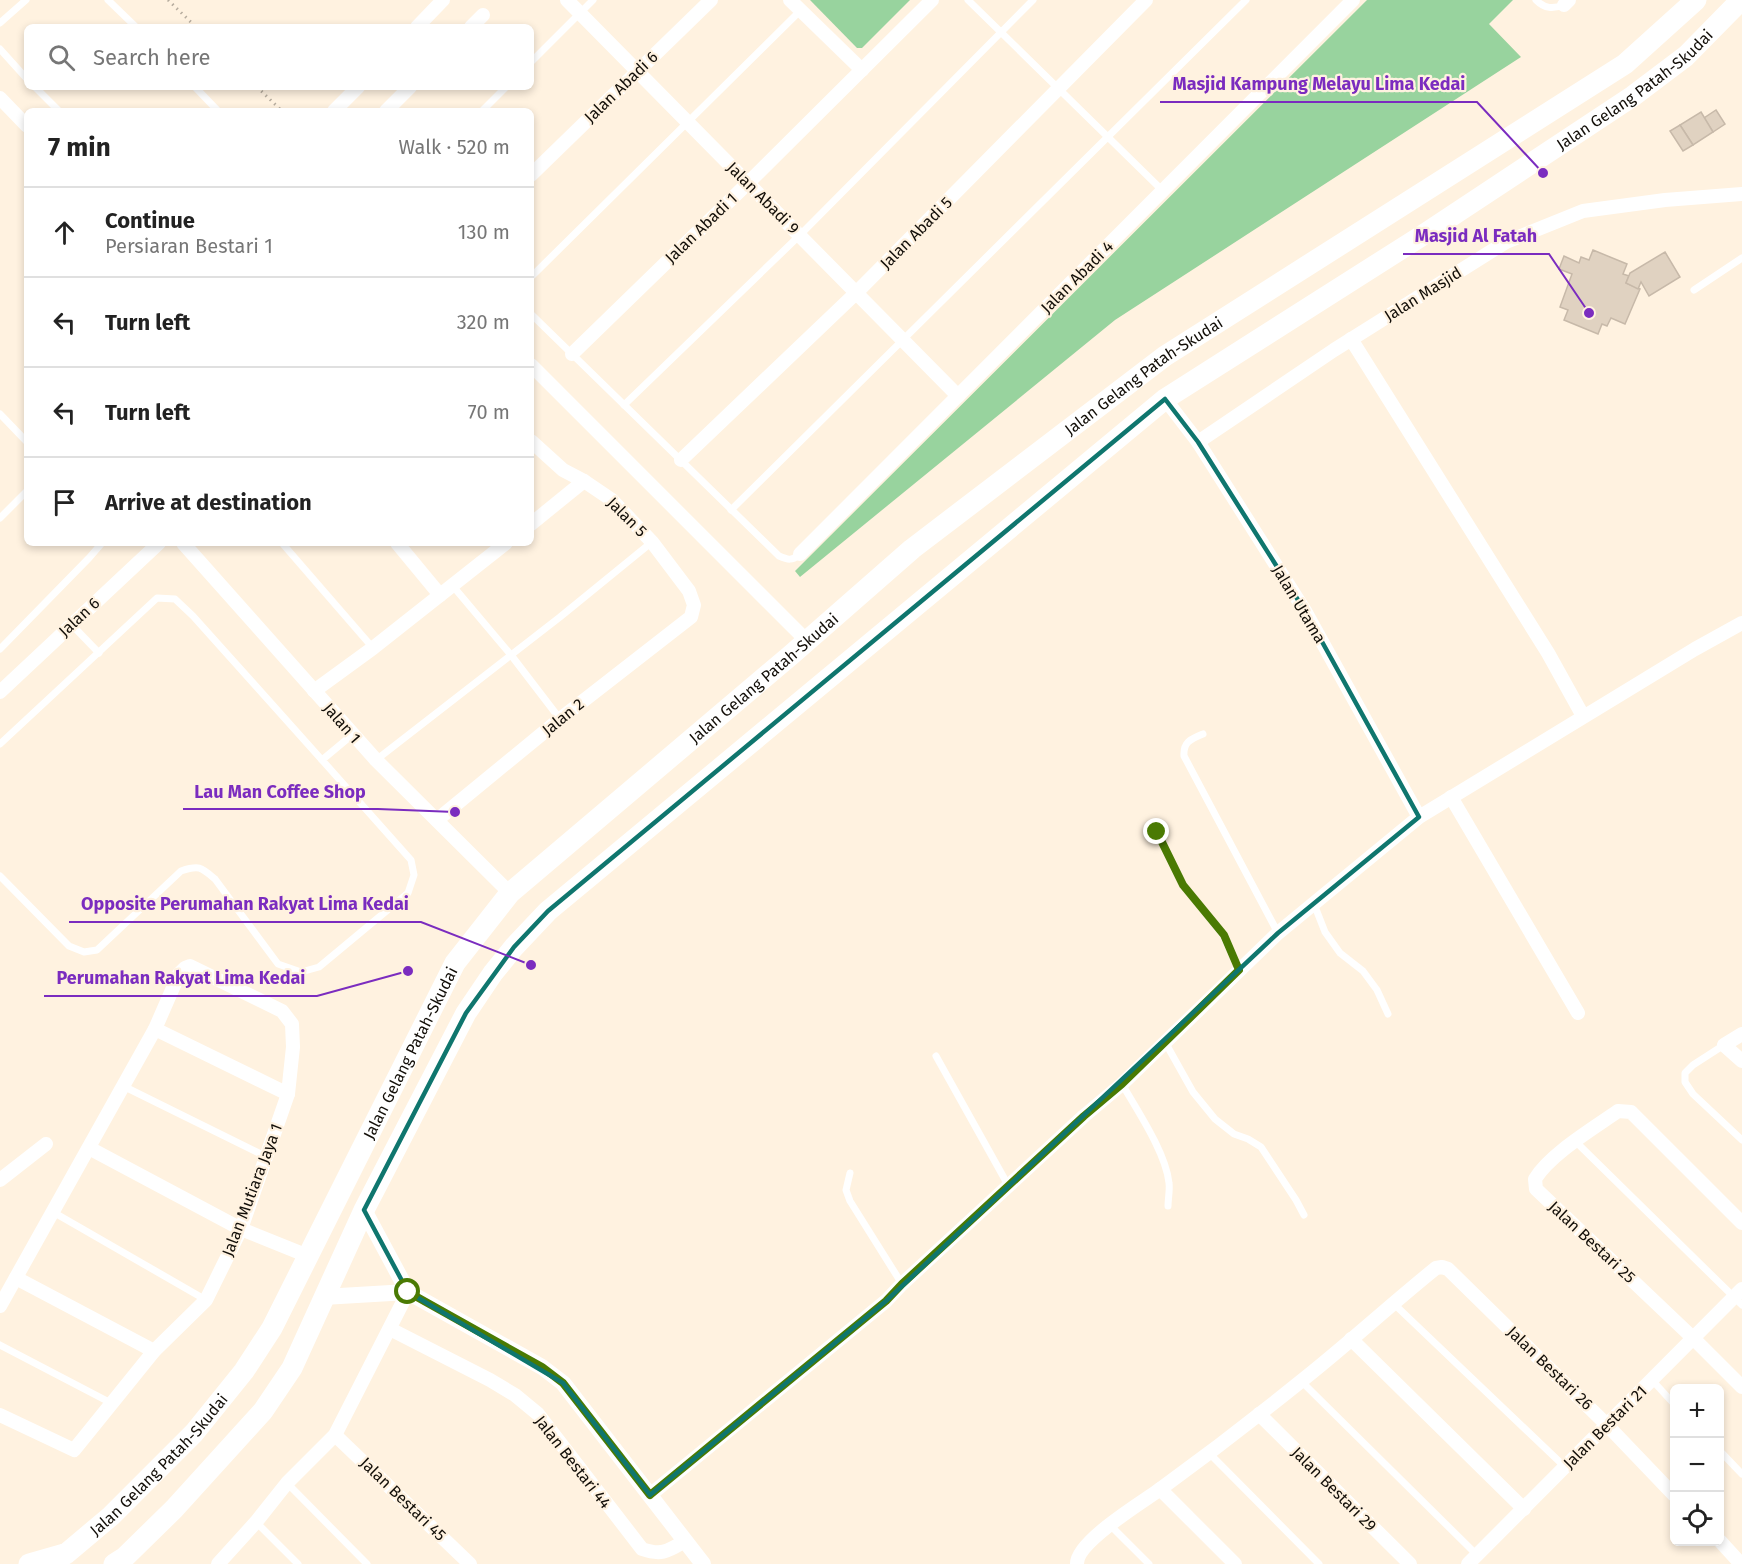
<!DOCTYPE html>
<html lang="en">
<head>
<meta charset="utf-8">
<style>
	body { margin:0; font-family:"Fira Sans",sans-serif; background:#f6f6f6; color:#222 }
	.controls { position:absolute; right:18px; bottom:18px; display:grid; overflow:hidden; border-radius:9px; box-shadow:0 3px 9px #0003 }
	.controls button { width:54px; height:54px; display:grid; place-items:center; padding:0; border:0; border-bottom:2px solid #e0e0e0; background:#fff; color:#222; font:30px sans-serif }
	.stop { position:absolute; width:18px; height:18px; margin:-14px; border:4px solid #4a7a03; border-radius:50%; background:#fff }
	.stop.end { background:#4a7a03; border-color:#fff; box-shadow:0 2px 6px #0008 }
	.list { margin:0; padding:0; list-style:none }
	h2 { display:flex; justify-content:space-between; align-items:center; height:78px; margin:0; padding:0 24px; font-size:26px }
	h2 small { font-size:20px; font-weight:400; color:#767676 }
	.list li { display:grid; grid-template-columns:39px 1fr auto; gap:18px; align-items:center; box-sizing:border-box; height:90px; padding:0 24px; border-top:2px solid #e0e0e0 }
	.list b { display:block; font-size:22px; white-space:nowrap }
	.list p { margin:0; font-size:20px; white-space:nowrap; color:#767676 }
	.list em { font-size:20px; font-style:normal; color:#767676 }
	.icon { flex:none; width:33px; height:33px; fill:none; stroke:currentColor; stroke-width:2; stroke-linecap:round; stroke-linejoin:round }
	.map { position:relative; flex:none; width:1742px; height:1564px; overflow:hidden }
	.search { position:absolute; background:#fff; box-shadow:0 3px 9px #0003; left:24px; top:24px; width:510px; height:66px; display:flex; align-items:center; gap:15px; box-sizing:border-box; padding:0 21px; border-radius:9px; color:#767676; font-size:22px }
	.panel { position:absolute; background:#fff; box-shadow:0 3px 9px #0003; left:24px; top:108px; width:510px; height:438px; border-radius:9px }
	.map>svg:first-child { display:block }
	.green { fill:#98d39e }
	.building { fill:#e0d2c1; stroke:#c7b9a9; stroke-width:1.5 }
	.lines { fill:none; stroke-linecap:round; stroke-linejoin:round }
	.path { stroke:#b6ac9e; stroke-width:3; stroke-dasharray:1.5 4.5; stroke-linecap:butt }
	.service { stroke:#fff; stroke-width:7 }
	.minor { stroke:#fff; stroke-width:14 }
	.tertiary { stroke:#fff; stroke-width:16 }
	.primary { stroke:#fff; stroke-width:21 }
	.route { stroke:#4a7a03; stroke-width:8 }
	.marked { fill:none; stroke:#0f766e; stroke-width:4.5; stroke-linejoin:round }
	.labels { text-anchor:middle; dominant-baseline:central; stroke-width:4.5; stroke-linejoin:round; paint-order:stroke }
	.street-label { font-size:16px; fill:#120e08; stroke:#fff2e0 }
	.leader { fill:none; stroke:#7b2cbf; stroke-width:2 }
	.callout-dot { fill:#7b2cbf; stroke:#fff2e0; stroke-width:2 }
	.callout-label { font-size:18px; text-anchor:middle; font-weight:bold; fill:#7b2cbf; stroke:#fff2e0; stroke-width:4.5; stroke-linejoin:round; paint-order:stroke }
</style>
</head>
<body>
<div class="map">
<svg width="1742" height="1564" viewBox="0 0 1742 1564">
	<rect width="100%" height="100%" fill="#fff2e0"/>
	<g class="green">
		<path d="M810,0H910L862,48H857Z"/>
		<path d="M1367,0H1513L1489,24L1521,57L1115,320L800,577L795,571Z"/>
	</g>
	<g class="building">
		<path d="M1716,110L1725,124L1713,132L1704,118Z"/>
		<path d="M1701,112L1713,132L1693,145L1680,125Z"/>
		<path d="M1680,125L1693,145L1683,151L1670,131Z"/>
		<path d="M1593,250L1627,264L1623,274L1629,276L1626,283L1640,289L1625,324L1611,318L1607,326L1602,324L1598,334L1564,320L1568,310L1560,307L1572,274L1559,269L1564,256L1579,263L1581,257L1589,260Z"/>
		<path d="M1665,252L1680,277L1649,296L1641,282L1638,289L1626,283L1630,273Z"/>
	</g>
	<g class="lines">
		<g class="path">
			<path d="M168,0L196,27"/>
			<path d="M257,87L282,111"/>
		</g>
		<g class="service">
			<path d="M108,0L136,27"/>
			<path d="M968,0L1163,191"/>
			<path d="M1536,0C1545,9 1553,9 1564,5"/>
			<path d="M0,23L26,0"/>
			<path d="M0,49L27,79"/>
			<path d="M531,62L593,0"/>
			<path d="M35,87L59,111"/>
			<path d="M195,87L218,111"/>
			<path d="M482,111L506,87"/>
			<path d="M531,277L801,10"/>
			<path d="M1694,290L1742,258"/>
			<path d="M531,314L779,556C788,560 792,561 800,554"/>
			<path d="M624,405L800,235L1033,0"/>
			<path d="M0,414L27,442"/>
			<path d="M731,510L1246,0"/>
			<path d="M0,518L27,491"/>
			<path d="M282,543L373,648"/>
			<path d="M452,585L511,655L560,719"/>
			<path d="M71,624L99,653"/>
			<path d="M0,649L89,558L102,543"/>
			<path d="M1203,734C1191,739 1183,742 1184,756L1278,933"/>
			<path d="M0,744L157,598L175,599L193,616L322,760"/>
			<path d="M376,760L560,617L652,542"/>
			<path d="M1157,832L1183,885L1223,935L1239,970"/>
			<path d="M0,876L69,946L84,952L97,950L181,871C199,865 201,867 215,879L278,964L301,972L319,967L408,893L414,875L411,860L322,760L352,735"/>
			<path d="M1314,904L1325,932L1340,953L1363,971L1377,990L1388,1014"/>
			<path d="M1165,1042L1193,1092L1215,1119L1234,1134L1248,1139L1261,1147L1296,1200L1304,1215"/>
			<path d="M1724,1045L1693,1065L1685,1073V1082L1693,1094L1742,1140"/>
			<path d="M936,1056L1008,1185"/>
			<path d="M1122,1084C1137,1110 1166,1153 1169,1183C1170,1190 1168,1199 1168,1206"/>
			<path d="M123,1086L267,1157"/>
			<path d="M1575,1141L1742,1305"/>
			<path d="M850,1173L846,1190L850,1201L902,1284"/>
			<path d="M53,1212L206,1300"/>
			<path d="M1393,1303L1565,1467"/>
			<path d="M0,1345L111,1403"/>
			<path d="M1652,1380L1674,1404"/>
			<path d="M1301,1381L1477,1555"/>
			<path d="M1720,1451L1742,1474"/>
			<path d="M1209,1453L1319,1564"/>
			<path d="M287,1483L367,1564"/>
			<path d="M256,1522L298,1564"/>
			<path d="M1110,1525L1149,1564"/>
		</g>
		<g class="minor">
			<path d="M567,0L958,396"/>
			<path d="M790,0L862,70"/>
			<path d="M1564,5L1569,0"/>
			<path d="M417,27L443,0"/>
			<path d="M471,27L483,15"/>
			<path d="M0,98L27,126"/>
			<path d="M334,111L358,87"/>
			<path d="M386,111L410,87"/>
			<path d="M531,175L711,0"/>
			<path d="M1351,339L1548,653L1583,716"/>
			<path d="M572,354L748,183L932,0"/>
			<path d="M531,365L806,640"/>
			<path d="M1165,399L1198,442L1305,611L1419,817"/>
			<path d="M1198,442L1334,350L1506,242L1583,211L1665,200L1742,194"/>
			<path d="M681,460L856,293L1146,0"/>
			<path d="M531,524L584,481"/>
			<path d="M183,543L376,760L510,893"/>
			<path d="M397,543L440,595"/>
			<path d="M800,554L1353,0"/>
			<path d="M314,691L373,648L506,543"/>
			<path d="M0,692L159,543"/>
			<path d="M1451,797L1578,1013"/>
			<path d="M437,820L560,719L691,617L694,605L689,591L652,542L612,500L584,481L563,470L531,441"/>
			<path d="M155,1029L288,1094"/>
			<path d="M1742,1034L1724,1045L1742,1061"/>
			<path d="M89,1148L241,1229L308,1256"/>
			<path d="M0,1180L46,1144"/>
			<path d="M1742,1223L1631,1112L1618,1111C1594,1128 1550,1154 1535,1179L1536,1189L1693,1338L1742,1387"/>
			<path d="M16,1278L154,1351"/>
			<path d="M0,1306L155,1029L179,974L185,968L190,966L282,1011L292,1024L293,1047L288,1094L241,1229L206,1300L154,1351L74,1450L0,1415"/>
			<path d="M390,1329L490,1380L515,1395L538,1414L642,1549C662,1556 668,1551 685,1541"/>
			<path d="M1351,1339L1524,1509"/>
			<path d="M1259,1414L1410,1564"/>
			<path d="M335,1435L470,1564"/>
			<path d="M1160,1489L1235,1564"/>
			<path d="M650,1495L886,1301L902,1284L1084,1116L1122,1084L1278,933L1419,817L1695,649L1742,623"/>
			<path d="M1720,1541L1741,1564"/>
			<path d="M218,1564L256,1522L287,1483L335,1435L408,1292"/>
			<path d="M1077,1564C1076,1542 1141,1503 1159,1490C1207,1455 1254,1419 1300,1382C1347,1345 1390,1305 1436,1268L1442,1267L1448,1269L1607,1425L1674,1495"/>
			<path d="M1468,1564L1742,1289"/>
		</g>
		<g class="tertiary">
			<path d="M364,1210L408,1292L542,1367L563,1383L703,1564"/>
			<path d="M323,1297L408,1292"/>
		</g>
		<g class="primary">
			<path d="M29,1564L64,1554"/>
			<path id="s1" d="M51,1564L67,1553L111,1516L194,1433L244,1371L272,1328L455,963L510,893L791,655L912,549L1165,356L1625,64L1696,0"/>
			<path id="s2" d="M114,1564L125,1557L174,1509L263,1411L292,1368L364,1210L466,1013L493,973L514,947L548,911L1165,399L1423,235L1633,96L1686,56L1741,0"/>
		</g>
	</g>
	<g class="lines">
		<path class="route" d="M408,1292L542,1367L563,1383L650,1495L886,1301L902,1284L1084,1116L1122,1084L1239,970L1224,935L1183,885L1157,832"/>
	</g>
	<path class="marked" d="M1165,399L1198,442L1305,611L1419,817L1278,933L886,1301L650,1495L563,1383L408,1292L364,1210L466,1013L514,947L548,911Z"/>
	<g class="labels">
		<g class="street-label">
			<text transform="translate(621 87) rotate(-44)">Jalan Abadi 6</text>
			<text stroke="none"><textPath href="#s2" startOffset="2157">Jalan Gelang Patah-Skudai</textPath></text>
			<text transform="translate(763 198) rotate(45)">Jalan Abadi 9</text>
			<text transform="translate(701 228) rotate(-44)">Jalan Abadi 1</text>
			<text transform="translate(916 233) rotate(-45)">Jalan Abadi 5</text>
			<text transform="translate(1077 277) rotate(-45)">Jalan Abadi 4</text>
			<text transform="translate(1423 294) rotate(-32)">Jalan Masjid</text>
			<text stroke="none"><textPath href="#s1" startOffset="1641">Jalan Gelang Patah-Skudai</textPath></text>
			<text transform="translate(627 517) rotate(45)">Jalan 5</text>
			<text transform="translate(1299 604) rotate(59)">Jalan Utama</text>
			<text transform="translate(79 617) rotate(-43)">Jalan 6</text>
			<text stroke="none"><textPath href="#s1" startOffset="1155">Jalan Gelang Patah-Skudai</textPath></text>
			<text transform="translate(563 717) rotate(-39)">Jalan 2</text>
			<text transform="translate(342 723) rotate(49)">Jalan 1</text>
			<text stroke="none"><textPath href="#s1" startOffset="633">Jalan Gelang Patah-Skudai</textPath></text>
			<text transform="translate(252 1190) rotate(-69)">Jalan Mutiara Jaya 1</text>
			<text transform="translate(1592 1242) rotate(43)">Jalan Bestari 25</text>
			<text transform="translate(1550 1368) rotate(44)">Jalan Bestari 26</text>
			<text transform="translate(1605 1427) rotate(-45)">Jalan Bestari 21</text>
			<text transform="translate(573 1462) rotate(52)">Jalan Bestari 44</text>
			<text stroke="none"><textPath href="#s1" startOffset="147">Jalan Gelang Patah-Skudai</textPath></text>
			<text transform="translate(1334 1489) rotate(45)">Jalan Bestari 29</text>
			<text transform="translate(403 1499) rotate(44)">Jalan Bestari 45</text>
		</g>
	</g>
	<path class="leader" d="M1543 173L1477 102H1160M1589 313L1549 254H1403M455 812L378 809H183M531 965L421 922H69M408 971L317 996H44"/>
	<g class="callout-dot">
		<circle cx="1543" cy="173" r="6"/>
		<circle cx="1589" cy="313" r="6"/>
		<circle cx="455" cy="812" r="6"/>
		<circle cx="531" cy="965" r="6"/>
		<circle cx="408" cy="971" r="6"/>
	</g>
	<g class="callout-label">
		<text x="1319" y="90">Masjid Kampung Melayu Lima Kedai</text>
		<text x="1476" y="242">Masjid Al Fatah</text>
		<text x="280" y="798">Lau Man Coffee Shop</text>
		<text x="245" y="910">Opposite Perumahan Rakyat Lima Kedai</text>
		<text x="181" y="984">Perumahan Rakyat Lima Kedai</text>
	</g>
</svg>
<div class="controls">
<button>+</button>
<button>−</button>
<button><svg class="icon" aria-label="locate" viewBox="0 0 24 24"><circle cx="12" cy="12" r="6"/><path d="M12 2v4M12 18v4M2 12h4M18 12h4"/></svg></button>
</div>
<div class="stop" style="left:408px;top:1292px"></div>
<div class="stop end" style="left:1157px;top:832px"></div>
<div class="search"><svg class="icon" aria-label="search" viewBox="0 0 24 24"><circle cx="10" cy="10" r="6"/><path d="M15 15l6 6"/></svg>Search here</div>
<section class="panel">
<h2>7 min<small>Walk · 520 m</small></h2>
<ul class="list">
<li><svg class="icon" aria-label="ahead" viewBox="0 0 24 24"><path d="M12 20V5M6 11l6-6 6 6"/></svg><div><b>Continue</b><p>Persiaran Bestari 1</p></div><em>130 m</em></li>
<li><svg class="icon" aria-label="left" viewBox="0 0 24 24"><path d="M17 20v-9H6M10 6l-5 5 5 5"/></svg><div><b>Turn left</b></div><em>320 m</em></li>
<li><svg class="icon" aria-label="left" viewBox="0 0 24 24"><path d="M17 20v-9H6M10 6l-5 5 5 5"/></svg><div><b>Turn left</b></div><em>70 m</em></li>
<li><svg class="icon" aria-label="arrive" viewBox="0 0 24 24"><path d="M6 21V4h12l-3 4 3 4H6"/></svg><div><b>Arrive at destination</b></div></li>
</ul>
</section>
</div>
</body>
</html>
